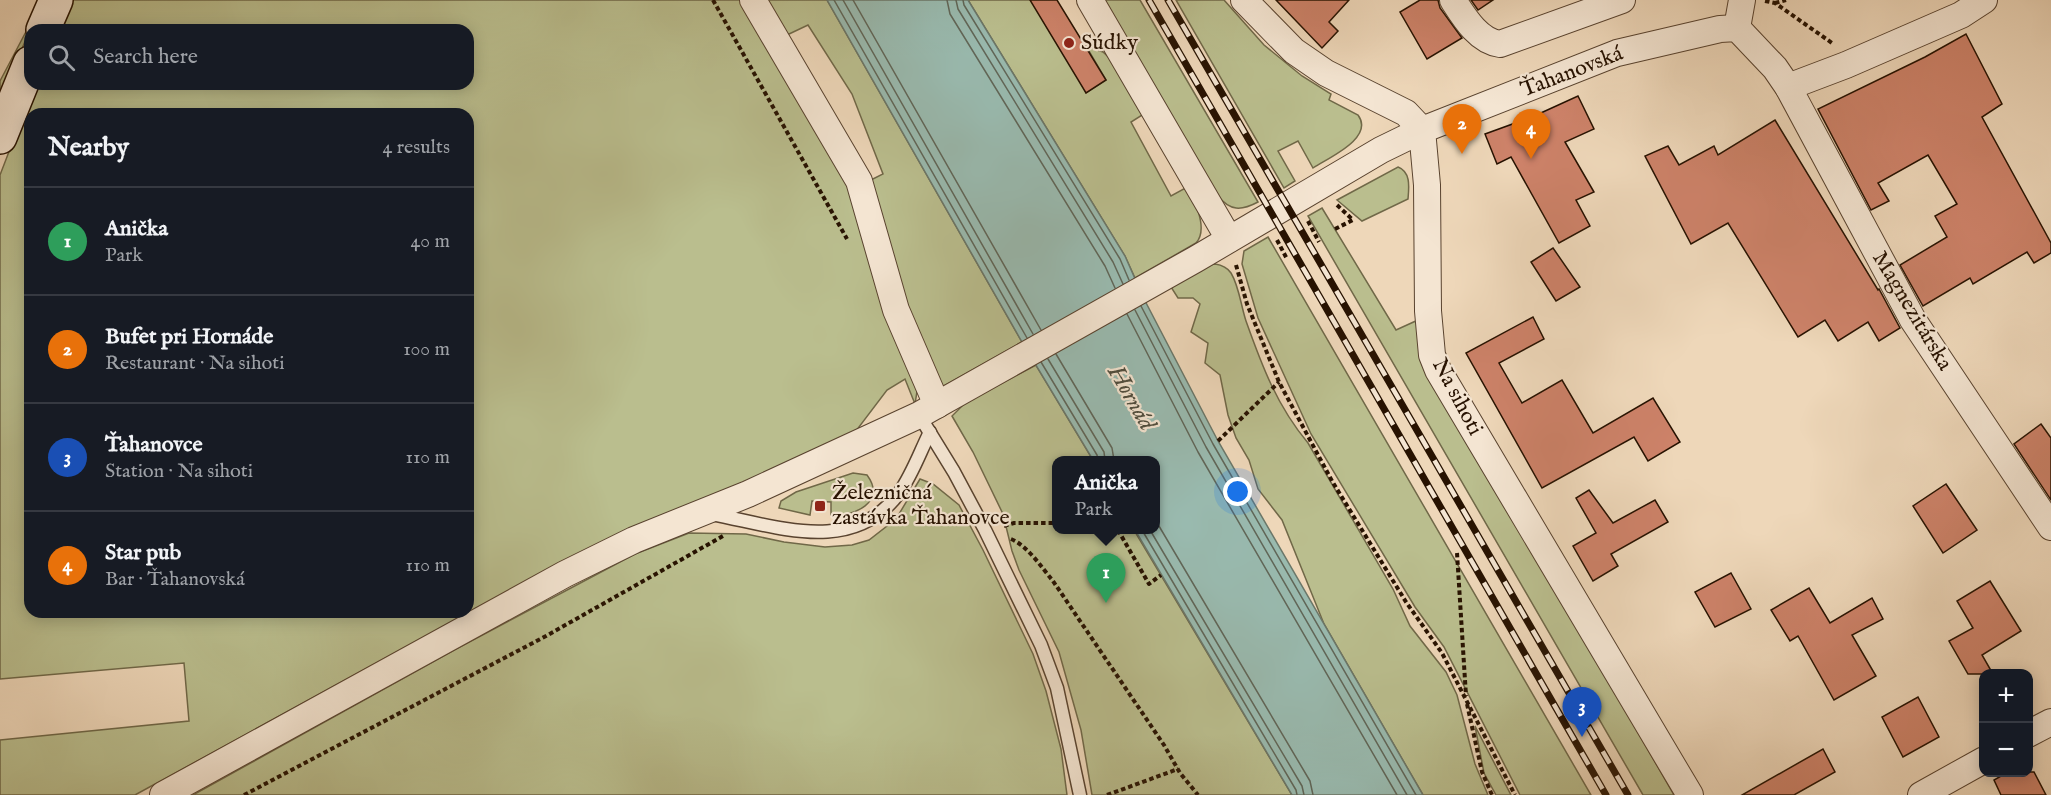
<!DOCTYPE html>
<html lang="en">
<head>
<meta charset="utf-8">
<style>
	body { margin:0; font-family:"IM FELL English",serif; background:#20242c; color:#f1f3f6 }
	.controls { position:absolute; right:18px; bottom:18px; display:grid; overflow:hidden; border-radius:12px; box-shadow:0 3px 15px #0003 }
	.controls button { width:54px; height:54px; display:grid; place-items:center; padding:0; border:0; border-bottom:2px solid #363941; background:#171b24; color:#f1f3f6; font:30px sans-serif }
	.you { position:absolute; left:1238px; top:492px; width:21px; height:21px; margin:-15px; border:4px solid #fff; border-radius:50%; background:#1a73e8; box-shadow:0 0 0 9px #1a73e833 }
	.badge { display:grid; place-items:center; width:39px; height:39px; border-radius:50%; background:#c59692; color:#fff; font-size:20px; font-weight:700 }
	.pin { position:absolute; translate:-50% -50px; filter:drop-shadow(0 2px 3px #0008) }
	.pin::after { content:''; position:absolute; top:32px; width:21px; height:18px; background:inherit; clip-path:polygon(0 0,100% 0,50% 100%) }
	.popup { position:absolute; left:1052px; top:456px; width:108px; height:78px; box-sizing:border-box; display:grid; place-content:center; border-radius:12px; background:#171b24; filter:drop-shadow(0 2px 4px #0005); font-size:20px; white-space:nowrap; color:#9ea1a6 }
	.popup b { font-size:22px; color:#f1f3f6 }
	.popup::after { content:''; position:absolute; left:50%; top:100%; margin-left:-12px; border:12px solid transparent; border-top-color:#171b24 }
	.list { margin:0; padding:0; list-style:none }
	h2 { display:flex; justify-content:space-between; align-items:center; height:78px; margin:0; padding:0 24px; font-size:26px }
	h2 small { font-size:20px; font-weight:400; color:#9ea1a6 }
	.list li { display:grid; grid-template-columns:39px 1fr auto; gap:18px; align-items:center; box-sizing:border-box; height:108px; padding:0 24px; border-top:2px solid #363941 }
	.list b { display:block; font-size:22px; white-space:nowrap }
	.list p { margin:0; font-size:20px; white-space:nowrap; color:#9ea1a6 }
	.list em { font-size:20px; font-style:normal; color:#9ea1a6 }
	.icon { flex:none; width:33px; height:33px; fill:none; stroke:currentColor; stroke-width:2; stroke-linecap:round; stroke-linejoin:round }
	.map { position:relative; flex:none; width:2051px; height:795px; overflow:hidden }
	.search { position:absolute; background:#171b24; box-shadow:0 3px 15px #0003; left:24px; top:24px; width:450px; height:66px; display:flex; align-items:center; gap:15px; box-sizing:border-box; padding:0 21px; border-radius:18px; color:#9ea1a6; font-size:22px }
	.panel { position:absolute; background:#171b24; box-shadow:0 3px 15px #0003; left:24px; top:108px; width:450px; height:510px; border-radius:18px }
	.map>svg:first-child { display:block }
	.green { fill:#babe8e; stroke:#706848; stroke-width:1.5; fill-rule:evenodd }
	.water { fill:#99baaf; stroke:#6b7769; stroke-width:1.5 }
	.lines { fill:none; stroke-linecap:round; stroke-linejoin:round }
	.shore { stroke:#606658; stroke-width:1.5 }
	.building { fill:#cd8269; stroke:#271201; stroke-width:1.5 }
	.lane-casing { stroke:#59432f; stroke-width:15 }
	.street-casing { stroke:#59432f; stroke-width:28 }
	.secondary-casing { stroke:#271201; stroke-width:36 }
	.path { stroke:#271201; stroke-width:4; stroke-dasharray:4.5 3; stroke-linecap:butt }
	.lane { stroke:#f4e5d2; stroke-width:12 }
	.street { stroke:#f4e5d2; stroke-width:26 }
	.secondary { stroke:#f4e5d2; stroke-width:33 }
	.rail-casing { stroke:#271201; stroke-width:7 }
	.rail { stroke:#f4e5d2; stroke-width:4.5; stroke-dasharray:14; stroke-linecap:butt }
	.poi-dot { fill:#8f2418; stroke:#f4e5d2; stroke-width:2 }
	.labels { text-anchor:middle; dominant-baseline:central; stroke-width:4.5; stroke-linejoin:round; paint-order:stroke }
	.poi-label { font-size:22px; fill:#271201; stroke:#f4e5d2; text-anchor:start }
	.street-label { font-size:22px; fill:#271201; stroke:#f4e5d2 }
	.water-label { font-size:24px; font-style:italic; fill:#4f4d3e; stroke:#f4e5d2 }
</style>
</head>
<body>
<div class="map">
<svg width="2051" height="795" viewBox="0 0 2051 795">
	<rect width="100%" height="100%" fill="#eed7b9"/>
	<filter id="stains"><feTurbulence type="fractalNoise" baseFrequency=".00333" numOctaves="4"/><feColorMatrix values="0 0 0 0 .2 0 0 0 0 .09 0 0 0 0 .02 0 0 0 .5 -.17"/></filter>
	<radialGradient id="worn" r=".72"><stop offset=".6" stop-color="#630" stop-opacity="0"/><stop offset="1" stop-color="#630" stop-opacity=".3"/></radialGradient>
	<g class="green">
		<path d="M70,0H741L852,184L918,385L915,404L905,379L887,390L856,431L811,455L631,528L543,572L135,795H0V740L189,721L184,663L0,679V175L35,84H468V30H58ZM30,114H468V612H30Z"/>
		<path d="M765,0H827L1022,342L944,386L940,385L933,380L865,183L883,174L852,94L808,25L787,35Z"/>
		<path d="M968,0H1041L1086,93L1106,80L1086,46L1103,52L1118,66L1147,112L1131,122L1171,196L1189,186C1194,201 1209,229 1196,243L1135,278L1125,256Z"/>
		<path d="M1101,0H1140L1258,202C1241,211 1230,211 1218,196Z"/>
		<path d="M1176,0H1224L1264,45L1302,76L1331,94L1329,100L1358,115C1375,138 1328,158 1313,168L1298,141L1278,151L1295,181L1284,188Z"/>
		<path d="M39,7L0,103V81Z"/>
		<path d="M1398,167C1411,172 1409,187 1408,199L1362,221L1337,200Z"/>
		<path d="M1322,208L1396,330L1418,320L1419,351L1674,795H1643L1308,216Z"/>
		<path d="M1268,237L1591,795H1520L1444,647L1415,607L1311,434L1258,318L1242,264L1244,251Z"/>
		<path d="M1215,264C1222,265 1227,267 1231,273C1239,286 1241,306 1246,321C1262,366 1277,406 1308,443L1393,589L1410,626L1446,672L1457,695L1475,764L1488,795H1423L1324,624L1282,520L1258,489L1249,460L1236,438L1228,415L1220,375L1205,363L1208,343L1191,332L1200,304L1193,298H1178L1171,287L1209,265Z"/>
		<path d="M1036,365L1093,460H1056V530H1134L1292,795H1092L1081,730L1059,652L1019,570L1012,551L1003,514L973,452L952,416L965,403Z"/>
		<path d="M853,473L867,475C887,502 854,517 831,515V502L812,501L810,515L779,508L781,501L796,492Z"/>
		<path d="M920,479L933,484L959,505L983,550L1033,654L1046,691L1061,749L1067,795H193L456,649L635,554L689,533L746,534L784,542L825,547L852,545L869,540L896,519Z"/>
		<path d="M1475,726L1511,795H1496L1484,773Z"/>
	</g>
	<path class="water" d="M827,0H968L1125,256L1143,297L1218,441L1423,795H1292L1135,530H1156V460H1093L1022,342Z"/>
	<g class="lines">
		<g class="shore">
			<path d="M834,0L1027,338"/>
			<path d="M843,0L1033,334"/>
			<path d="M853,0L1041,330"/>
			<path d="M947,0L950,14L1105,266L1115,288"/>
			<path d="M956,0L958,9L1113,262L1123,284"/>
			<path d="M963,0L964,5L1120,259L1129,280"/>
			<path d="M1141,306L1213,444L1416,795"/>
			<path d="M1135,310L1206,447L1407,795"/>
			<path d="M1127,314L1198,452L1397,795"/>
			<path d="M1056,354L1112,448L1114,460"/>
			<path d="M1048,359L1104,452L1105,460"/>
			<path d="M1041,362L1097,455L1098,460"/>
			<path d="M1156,521L1310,781L1313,795"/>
			<path d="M1142,530L1296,790L1297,795"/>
			<path d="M1150,530L1302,786L1304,795"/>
		</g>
	</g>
	<g class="building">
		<path d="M1030,0H1057L1106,80L1086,93Z"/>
		<path d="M1276,0H1349L1329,22L1338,31L1322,48Z"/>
		<path d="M1420,0H1438L1440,8L1462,38L1427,59L1400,12Z"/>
		<path d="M1471,0H1493L1478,10Z"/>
		<path d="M1966,34L2002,104L1982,117L2051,243V253L2034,263L2027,252L1973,284L1970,278L1923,306L1900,265L1947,237L1935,216L1957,204L1928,155L1878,183L1889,201L1871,210L1818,109L1925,57Z"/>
		<path d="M1578,96L1594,129L1565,142L1594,192L1576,200L1590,226L1559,243L1511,157L1497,164L1485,134L1532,117Z"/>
		<path d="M1775,120L1878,290L1879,289L1900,328L1879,341L1868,322L1838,341L1825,320L1798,337L1728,223L1691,244L1645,156L1668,146L1679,165L1714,146L1718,155Z"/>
		<path d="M1553,248L1580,287L1556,301L1531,262Z"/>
		<path d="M1533,317L1544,339L1499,363L1522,403L1562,380L1593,433L1653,398L1680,442L1648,461L1634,437L1542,488L1466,353Z"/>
		<path d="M2041,424L2051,438V500L2014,444Z"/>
		<path d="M1946,484L1977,530L1943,553L1913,506Z"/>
		<path d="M1589,490L1613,523L1655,500L1668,522L1611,554L1618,566L1593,581L1573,546L1596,533L1576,498Z"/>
		<path d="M1731,573L1751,609L1715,627L1695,592Z"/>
		<path d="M1990,581L2021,631L1982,655L1993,674H1968L1949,641L1973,628L1957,601Z"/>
		<path d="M1809,588L1830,623L1872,598L1883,619L1852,635L1876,676L1834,700L1798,636L1790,641L1771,610Z"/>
		<path d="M1918,697L1939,737L1903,757L1882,717Z"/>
		<path d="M1823,749L1835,772L1794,795H1742Z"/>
		<path d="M2008,772H2034L2046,795H2001L1994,780Z"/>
	</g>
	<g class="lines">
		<defs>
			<g id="lane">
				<path d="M919,415L954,472L985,530L1041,645L1057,688L1080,795"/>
				<path d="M711,514C774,525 852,557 899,493C912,475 920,452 930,432"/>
			</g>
			<g id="street">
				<path d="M753,0L859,181L896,310L937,405"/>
				<path d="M1090,0L1229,239"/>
				<path d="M1244,0L1294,51L1326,73L1406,113L1422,130L1427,185L1428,311L1432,355L1438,370L1690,795"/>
				<path d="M1453,0C1464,17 1478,41 1500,44L1622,0"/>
				<path d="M1737,28L1742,0"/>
				<path d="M1788,87L1846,65L1961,15L1984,0"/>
				<path d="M2028,734L2051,722"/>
				<path d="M163,795L565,574L634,540L748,494L919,415L1196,259L1381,150L1422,130L1617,53L1720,29L1737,28L1775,68L1788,87L1913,320L2051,527"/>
				<path d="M1921,795L1984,760"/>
			</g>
			<g id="secondary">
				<path d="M43,30L56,0"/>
				<path d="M0,137L30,63"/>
			</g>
		</defs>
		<use href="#lane" class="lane-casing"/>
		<use href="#street" class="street-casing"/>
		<use href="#secondary" class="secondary-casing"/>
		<g class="path">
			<path d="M713,0L847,239"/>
			<path d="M1765,1L1775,3L1832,43"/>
			<path d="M1775,3L1786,0"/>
			<path d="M1308,221L1319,242"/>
			<path d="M1335,229L1353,220L1337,205"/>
			<path d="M1277,240L1287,259"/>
			<path d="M1236,265L1247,304L1279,382L1332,481L1406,602L1442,653L1515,795"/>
			<path d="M1218,441L1279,382"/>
			<path d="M1004,526L1014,523H1056"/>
			<path d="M1118,530L1149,584L1161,575"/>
			<path d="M1011,539C1028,546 1042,568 1053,581L1164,745L1180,773L1198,795"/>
			<path d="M1457,553L1466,696"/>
			<path d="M1467,704L1482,772L1492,795"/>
			<path d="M244,795L546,636L723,536"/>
			<path d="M1107,795L1178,769"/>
		</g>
		<use href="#lane" class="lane"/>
		<use href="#street" class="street"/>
		<use href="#secondary" class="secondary"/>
		<defs>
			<g id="rail">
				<path d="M1149,0L1606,795"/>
				<path d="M1168,0L1628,795"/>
			</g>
		</defs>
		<use href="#rail" class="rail-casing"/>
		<use href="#rail" class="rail"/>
	</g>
	<g class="poi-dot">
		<circle cx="1069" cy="43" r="6"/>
		<rect x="814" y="500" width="12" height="12" rx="3"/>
	</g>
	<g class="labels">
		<g class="poi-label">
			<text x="1081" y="43">Súdky</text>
			<text x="832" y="493">Železničná<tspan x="832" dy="25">zastávka Ťahanovce</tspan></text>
		</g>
		<g class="street-label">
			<text transform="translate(1572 72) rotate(-21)">Ťahanovská</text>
			<text transform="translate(1912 311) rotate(59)">Magnezitárska</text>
			<text transform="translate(1457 397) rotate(62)">Na sihoti</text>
		</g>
		<g class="water-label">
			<text transform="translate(1131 398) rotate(60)">Hornád</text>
		</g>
	</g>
	<rect width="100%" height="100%" filter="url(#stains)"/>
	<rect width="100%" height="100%" fill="url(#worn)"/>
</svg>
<div class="controls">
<button>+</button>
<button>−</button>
</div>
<div class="you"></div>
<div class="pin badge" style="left:1106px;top:603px;background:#2e9e5b">1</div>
<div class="popup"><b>Anička</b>Park</div>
<div class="pin badge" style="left:1462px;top:154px;background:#e8710a">2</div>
<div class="pin badge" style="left:1582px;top:737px;background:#1a4fb4">3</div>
<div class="pin badge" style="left:1531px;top:159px;background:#e8710a">4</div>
<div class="search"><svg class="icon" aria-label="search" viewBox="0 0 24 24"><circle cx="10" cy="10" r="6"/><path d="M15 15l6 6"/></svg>Search here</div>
<section class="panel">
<h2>Nearby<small>4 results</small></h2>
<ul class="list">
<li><span class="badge" style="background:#2e9e5b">1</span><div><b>Anička</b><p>Park</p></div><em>40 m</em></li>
<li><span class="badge" style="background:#e8710a">2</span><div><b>Bufet pri Hornáde</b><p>Restaurant · Na sihoti</p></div><em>100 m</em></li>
<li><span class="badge" style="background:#1a4fb4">3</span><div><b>Ťahanovce</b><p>Station · Na sihoti</p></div><em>110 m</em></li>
<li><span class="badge" style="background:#e8710a">4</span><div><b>Star pub</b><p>Bar · Ťahanovská</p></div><em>110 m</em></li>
</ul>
</section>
</div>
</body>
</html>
